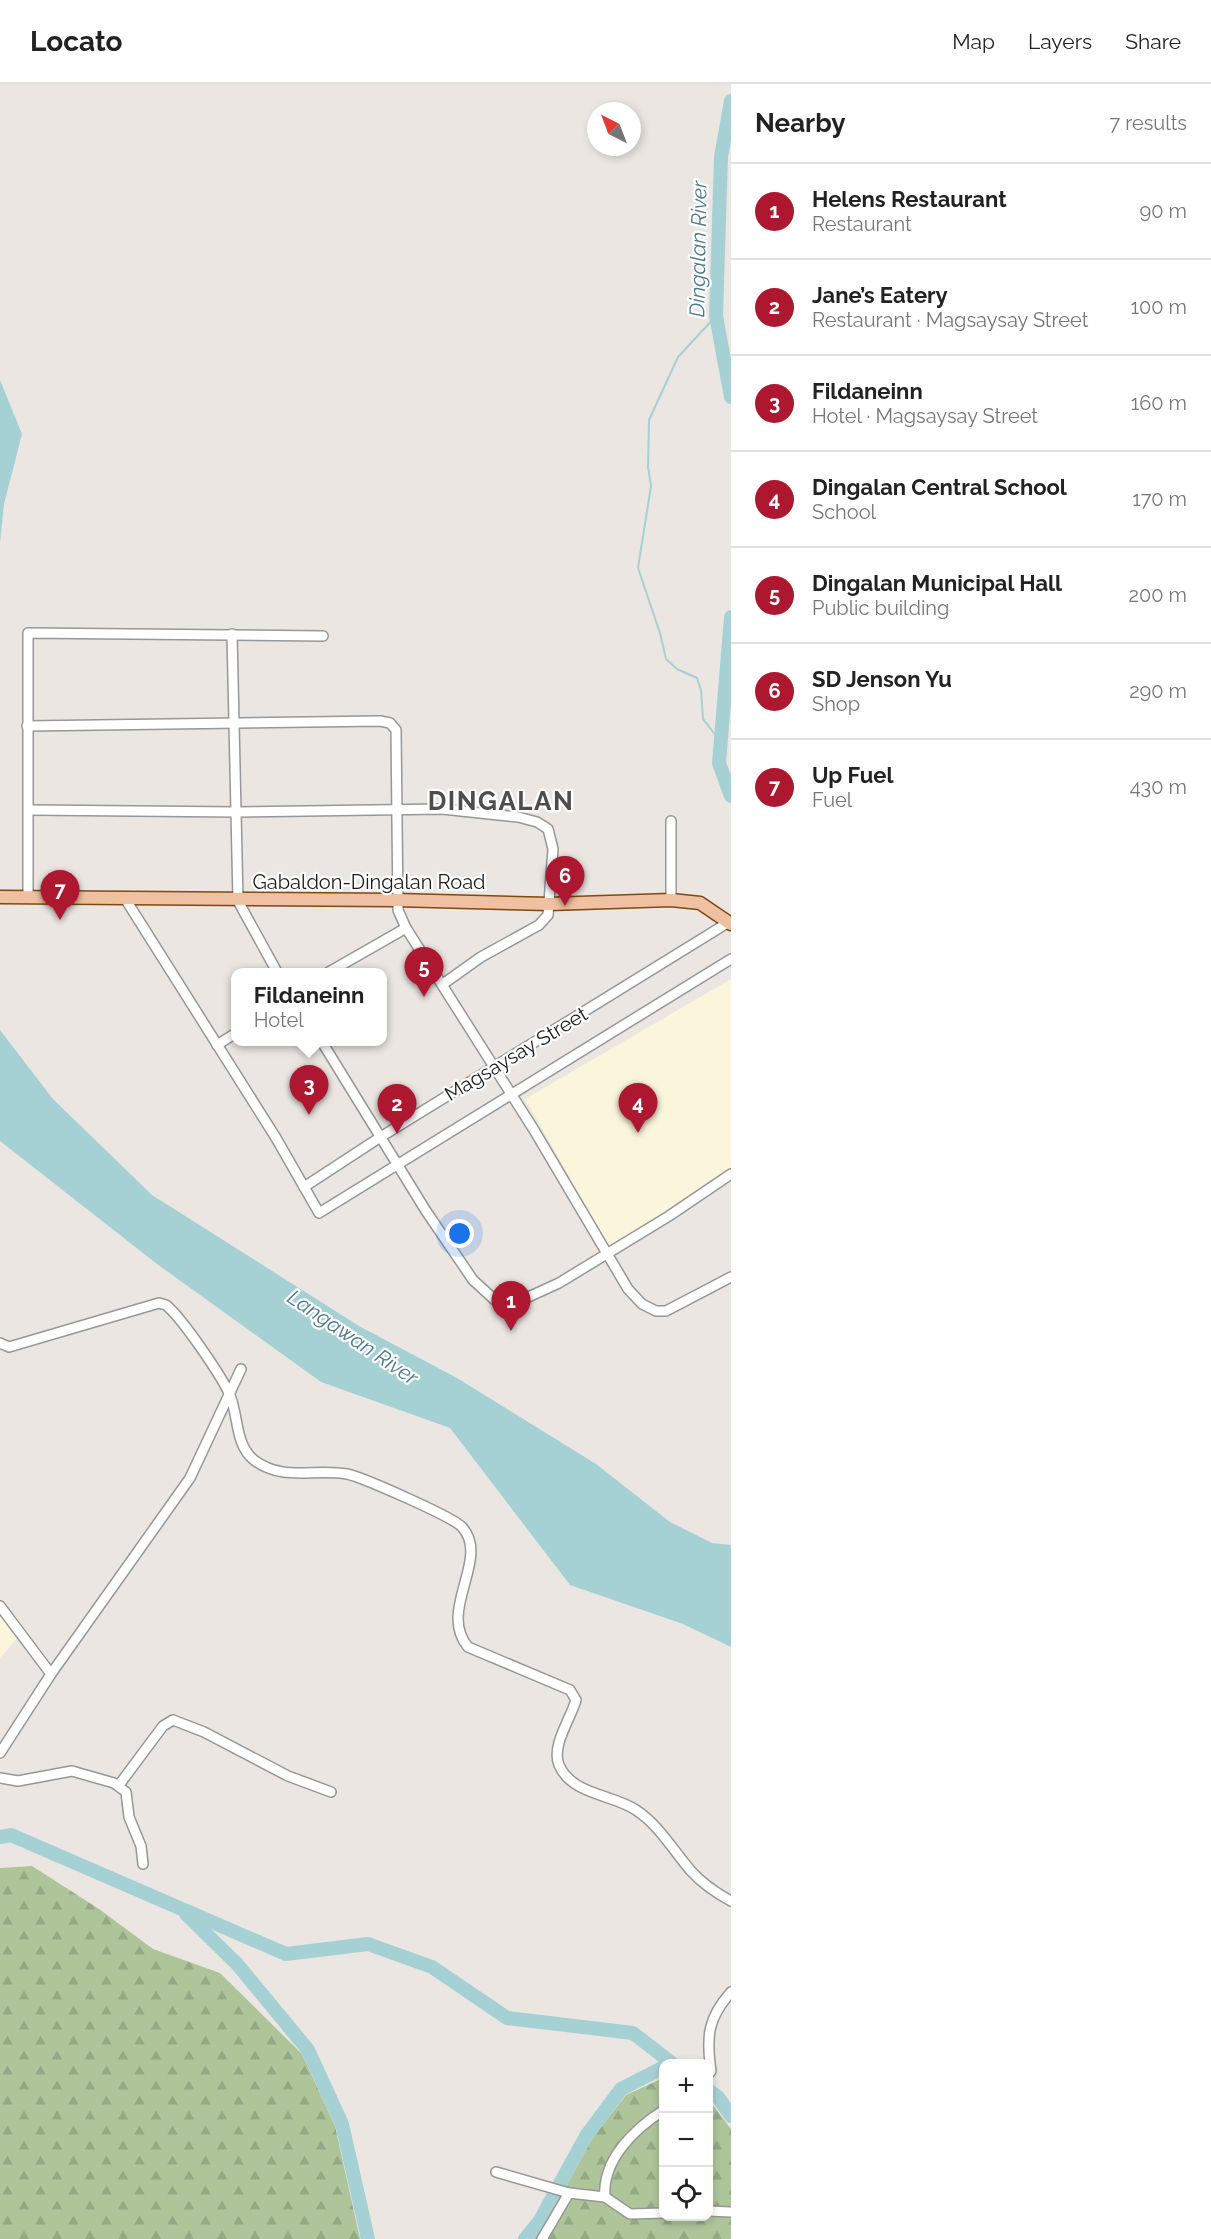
<!DOCTYPE html>
<html lang="en">
<head>
<meta charset="utf-8">
<style>
	body { margin:0; font-family:Raleway,sans-serif; background:#f2f2f2; color:#222 }
	.controls { position:absolute; right:18px; bottom:18px; display:grid; overflow:hidden; border-radius:12px; box-shadow:0 3px 9px #0003 }
	.controls button { width:54px; height:54px; display:grid; place-items:center; padding:0; border:0; border-bottom:2px solid #e0e0e0; background:#fff; color:#222; font:30px sans-serif }
	.compass { position:absolute; left:587px; top:18px; width:54px; height:54px; border-radius:50%; background:#fff; box-shadow:0 3px 9px #0003; rotate:318deg }
	.you { position:absolute; left:460px; top:1150px; width:21px; height:21px; margin:-15px; border:4px solid #fff; border-radius:50%; background:#1a73e8; box-shadow:0 0 0 9px #1a73e833 }
	.badge { display:grid; place-items:center; width:39px; height:39px; border-radius:50%; background:#ad1830; color:#fff; font-size:20px; font-weight:700 }
	.pin { position:absolute; translate:-50% -50px; filter:drop-shadow(0 2px 3px #0008) }
	.pin::after { content:''; position:absolute; top:32px; width:21px; height:18px; background:inherit; clip-path:polygon(0 0,100% 0,50% 100%) }
	.popup { position:absolute; left:231px; top:884px; width:156px; height:78px; box-sizing:border-box; display:grid; place-content:center; border-radius:12px; background:#fff; filter:drop-shadow(0 2px 4px #0005); font-size:20px; white-space:nowrap; color:#767676 }
	.popup b { font-size:22px; color:#222 }
	.popup::after { content:''; position:absolute; left:50%; top:100%; margin-left:-12px; border:12px solid transparent; border-top-color:#fff }
	.list { margin:0; padding:0; list-style:none }
	h2 { display:flex; justify-content:space-between; align-items:center; height:78px; margin:0; padding:0 24px; font-size:26px }
	h2 small { font-size:20px; font-weight:400; color:#767676 }
	.list li { display:grid; grid-template-columns:39px 1fr auto; gap:18px; align-items:center; box-sizing:border-box; height:96px; padding:0 24px; border-top:2px solid #e0e0e0 }
	.list b { display:block; font-size:22px; white-space:nowrap }
	.list p { margin:0; font-size:20px; white-space:nowrap; color:#767676 }
	.list em { font-size:20px; font-style:normal; color:#767676 }
	.icon { flex:none; width:33px; height:33px; fill:none; stroke:currentColor; stroke-width:2; stroke-linecap:round; stroke-linejoin:round }
	.map { position:relative; flex:none; width:731px; height:2155px; overflow:hidden }
	header { display:flex; align-items:center; gap:36px; box-sizing:border-box; height:84px; padding:0 30px; background:#fff; border-bottom:2px solid #e0e0e0 }
	header strong { font-size:28px }
	nav { display:flex; gap:33px; margin-inline-start:auto; font-size:21px }
	main { display:flex }
	aside { flex:1; background:#fff }
	.map>svg:first-child { display:block }
	.education { fill:#faf5db }
	.forest { fill:url(#forest-firs) }
	.water { fill:#a6d1d4 }
	.lines { fill:none; stroke-linecap:round; stroke-linejoin:round }
	.stream { stroke:#a6d1d4; stroke-width:2 }
	.river { stroke:#a6d1d4; stroke-width:14 }
	.minor-casing { stroke:#979797; stroke-width:12 }
	.major-casing { stroke:#7f4912; stroke-width:15 }
	.minor { stroke:#fff; stroke-width:9 }
	.major { stroke:#efc1a2; stroke-width:12 }
	.labels { text-anchor:middle; dominant-baseline:central; stroke-width:4.5; stroke-linejoin:round; paint-order:stroke }
	.street-label { font-size:20px; fill:#1a1a1a; stroke:#fff }
	.water-label { font-size:21px; font-style:italic; fill:#4d788f; stroke:#fff }
	.district-label { font-size:26px; font-weight:bold; letter-spacing:1.5px; fill:#4d4d4d; stroke:#fff }
</style>
</head>
<body>
<header>
<strong>Locato</strong>
<nav><a>Map</a><a>Layers</a><a>Share</a></nav>
</header>
<main>
<div class="map">
<svg width="731" height="2155" viewBox="0 0 731 2155">
	<defs>
		<pattern id="forest-firs" width="22" height="20" patternUnits="userSpaceOnUse" patternTransform="scale(1.5)"><rect width="22" height="20" fill="#aec59a"/><path d="M5 1l3.5 6h-7zM16 11l3.5 6h-7z" fill="#95a984"/></pattern>
	</defs>
	<rect width="100%" height="100%" fill="#ebe6e1"/>
	<g class="education">
		<path d="M731,895V1083L610,1164L525,1015Z"/>
		<path d="M0,1520L23,1547L0,1574Z"/>
	</g>
	<g class="forest">
		<path d="M32,1782L99,1825L153,1865L220,1889L302,1970L335,2042L360,2155H0V1784Z"/>
		<path d="M663,1994L664,2132H708L709,2016L731,2045V2155H534L545,2141L592,2055L626,2011Z"/>
	</g>
	<g class="water">
		<path d="M0,296L22,350L4,420L0,459Z"/>
		<path d="M0,946L53,1015L152,1111L359,1242L457,1294L596,1380L670,1438L712,1459L731,1461V1563L683,1540L570,1501L450,1344L321,1298L157,1180L0,1057Z"/>
	</g>
	<g class="lines">
		<path class="stream" d="M716,232L678,273L649,336L648,383L651,402L638,484L660,549L666,575L677,585L697,594L701,606L703,635L721,658"/>
		<g class="river">
			<path d="M731,17L721,73L716,232L731,313"/>
			<path d="M731,533L719,679L731,712"/>
			<path d="M0,1753L11,1751L286,1870L368,1860L432,1883L507,1934L633,1949L673,1980"/>
			<path d="M186,1830L237,1880L308,1966L342,2040L368,2155"/>
			<path d="M708,2006L718,2013L731,2032"/>
			<path d="M525,2155L539,2138L586,2052L621,2005L664,1983"/>
		</g>
		<defs>
			<g id="minor">
				<path d="M232,550L238,817L277,888"/>
				<path d="M27,642L380,637L390,639L396,646L398,826L406,844L534,1046L628,1205L642,1220L656,1227H666L731,1193"/>
				<path d="M30,726L237,728L442,725L518,733L537,738L548,745L553,765L548,831L539,841L481,873L443,900"/>
				<path d="M671,737V816"/>
				<path d="M28,813V549L323,552"/>
				<path d="M126,816L276,1054L319,1129L731,875"/>
				<path d="M329,888L406,844"/>
				<path d="M322,958L426,1127L473,1196L497,1218L513,1220L559,1199L669,1132L731,1090"/>
				<path d="M217,961L236,949"/>
				<path d="M304,1103L379,1054L729,838"/>
				<path d="M0,1259L9,1263L159,1219L166,1221C182,1234 220,1290 229,1309C239,1330 234,1360 254,1376C283,1398 314,1384 347,1390C362,1393 453,1433 462,1443C491,1475 437,1526 468,1563L570,1606L576,1616C571,1634 551,1662 559,1681C572,1711 612,1710 636,1726C659,1741 673,1766 691,1787C702,1799 716,1809 731,1817"/>
				<path d="M0,1522L51,1590"/>
				<path d="M0,1669L51,1590L190,1394L241,1285"/>
				<path d="M0,1694L18,1697L72,1687L114,1699L126,1708L129,1733L141,1762L143,1780"/>
				<path d="M119,1701L163,1642L173,1636L204,1648L288,1692L331,1708"/>
				<path d="M708,1991L711,1987C706,1952 708,1934 731,1908"/>
				<path d="M496,2088L569,2109L605,2113L630,2130L664,2129"/>
				<path d="M605,2113C602,2076 634,2045 664,2026"/>
				<path d="M708,2127L731,2128"/>
				<path d="M542,2155L569,2109"/>
			</g>
			<path id="major" d="M0,813L395,816L549,820L671,816L700,819L731,840"/>
		</defs>
		<use href="#minor" class="minor-casing"/>
		<use href="#major" class="major-casing"/>
		<use href="#minor" class="minor"/>
		<use href="#major" class="major"/>
	</g>
	<g class="labels">
		<g class="street-label">
			<text x="369" y="798">Gabaldon-Dingalan Road</text>
			<text transform="translate(516 970) rotate(-31)">Magsaysay Street</text>
		</g>
		<g class="water-label">
			<text transform="translate(698 165) rotate(-89)">Dingalan River</text>
			<text transform="translate(353 1253) rotate(34)">Langawan River</text>
		</g>
		<g class="district-label">
			<text x="501" y="717">DINGALAN</text>
		</g>
	</g>
</svg>
<div class="controls">
<button>+</button>
<button>−</button>
<button><svg class="icon" aria-label="locate" viewBox="0 0 24 24"><circle cx="12" cy="12" r="6"/><path d="M12 2v4M12 18v4M2 12h4M18 12h4"/></svg></button>
</div>
<svg class="compass" viewBox="-18 -18 36 36"><path d="M0-13l5 13h-10z" fill="#e53935"/><path d="M0 13l5-13h-10z" fill="#767676"/></svg>
<div class="you"></div>
<div class="pin badge" style="left:511px;top:1247px">1</div>
<div class="pin badge" style="left:397px;top:1050px">2</div>
<div class="pin badge" style="left:309px;top:1031px">3</div>
<div class="popup"><b>Fildaneinn</b>Hotel</div>
<div class="pin badge" style="left:638px;top:1049px">4</div>
<div class="pin badge" style="left:424px;top:913px">5</div>
<div class="pin badge" style="left:565px;top:822px">6</div>
<div class="pin badge" style="left:60px;top:836px">7</div>
</div>
<aside>
<h2>Nearby<small>7 results</small></h2>
<ul class="list">
<li><span class="badge">1</span><div><b>Helens Restaurant</b><p>Restaurant</p></div><em>90 m</em></li>
<li><span class="badge">2</span><div><b>Jane’s Eatery</b><p>Restaurant · Magsaysay Street</p></div><em>100 m</em></li>
<li><span class="badge">3</span><div><b>Fildaneinn</b><p>Hotel · Magsaysay Street</p></div><em>160 m</em></li>
<li><span class="badge">4</span><div><b>Dingalan Central School</b><p>School</p></div><em>170 m</em></li>
<li><span class="badge">5</span><div><b>Dingalan Municipal Hall</b><p>Public building</p></div><em>200 m</em></li>
<li><span class="badge">6</span><div><b>SD Jenson Yu</b><p>Shop</p></div><em>290 m</em></li>
<li><span class="badge">7</span><div><b>Up Fuel</b><p>Fuel</p></div><em>430 m</em></li>
</ul>
</aside>
</main>
</body>
</html>
